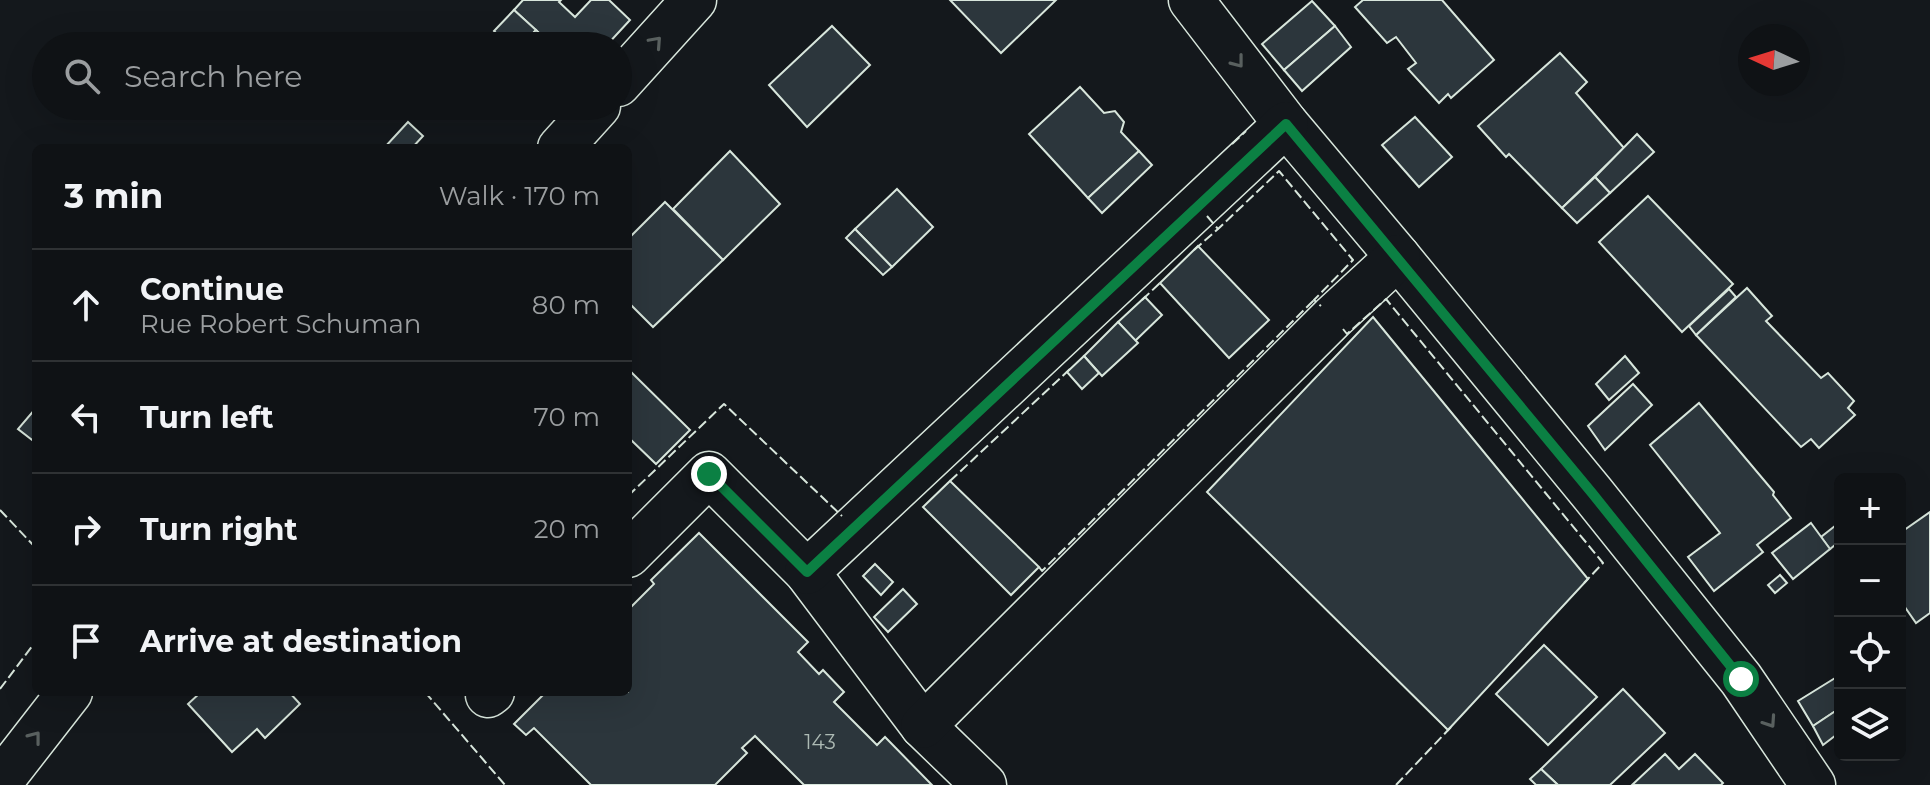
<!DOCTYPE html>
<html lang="en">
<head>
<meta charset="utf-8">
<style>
	body { margin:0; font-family:Montserrat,sans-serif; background:#181b1e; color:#f1f3f6 }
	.controls { position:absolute; right:24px; bottom:24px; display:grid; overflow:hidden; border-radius:12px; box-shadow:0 8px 32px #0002 }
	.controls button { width:72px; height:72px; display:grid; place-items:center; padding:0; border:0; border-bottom:2px solid #2f3234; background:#0f1215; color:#f1f3f6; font:40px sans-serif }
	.compass { position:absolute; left:1738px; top:24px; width:72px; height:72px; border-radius:50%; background:#0f1215; box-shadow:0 8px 32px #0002; rotate:274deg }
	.stop { position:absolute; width:24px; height:24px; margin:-18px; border:6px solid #0b8043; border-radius:50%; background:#fff }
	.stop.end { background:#0b8043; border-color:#fff; box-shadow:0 2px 8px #0008 }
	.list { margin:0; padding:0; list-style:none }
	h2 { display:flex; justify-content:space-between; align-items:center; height:104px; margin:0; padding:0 32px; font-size:34px }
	h2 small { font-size:26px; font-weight:400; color:#9b9ea0 }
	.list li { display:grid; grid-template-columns:52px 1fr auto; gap:24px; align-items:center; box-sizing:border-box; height:112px; padding:0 32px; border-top:2px solid #2f3234 }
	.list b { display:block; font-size:30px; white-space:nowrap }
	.list p { margin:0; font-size:26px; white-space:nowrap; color:#9b9ea0 }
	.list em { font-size:26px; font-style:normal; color:#9b9ea0 }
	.icon { flex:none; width:44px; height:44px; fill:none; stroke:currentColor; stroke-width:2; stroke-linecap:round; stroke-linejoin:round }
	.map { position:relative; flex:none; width:1930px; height:785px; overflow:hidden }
	.search { position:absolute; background:#0f1215; box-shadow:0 8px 32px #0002; left:32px; top:32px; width:600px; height:88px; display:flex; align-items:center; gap:20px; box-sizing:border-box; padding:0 28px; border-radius:44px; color:#9b9ea0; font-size:30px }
	.panel { position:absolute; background:#0f1215; box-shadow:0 8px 32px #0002; left:32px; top:144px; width:600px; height:552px; border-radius:12px }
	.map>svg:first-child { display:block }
	.building { fill:#2c363c; stroke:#d8e6dc; stroke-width:2 }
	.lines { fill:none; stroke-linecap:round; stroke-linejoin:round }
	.minor-casing { stroke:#d8e6dc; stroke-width:47 }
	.minor { stroke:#14181c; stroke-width:44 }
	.fence { stroke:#d8e6dc; stroke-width:2; stroke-dasharray:10 4; stroke-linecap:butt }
	.oneway { stroke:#59605f }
	.route { stroke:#0b8043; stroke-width:10 }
	.labels { text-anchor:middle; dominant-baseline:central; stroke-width:6; stroke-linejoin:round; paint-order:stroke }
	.number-label { font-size:20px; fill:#adbab4 }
</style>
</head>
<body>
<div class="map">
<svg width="1930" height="785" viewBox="0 0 1930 785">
	<rect width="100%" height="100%" fill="#14181c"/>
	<g class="building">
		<path d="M523,0H561L559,2L575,17L591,0H609L630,20L606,46H553L514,10Z"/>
		<path d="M950,0H1056L1001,53Z"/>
		<path d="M1363,0H1442L1494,60L1451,98L1448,94L1439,103L1408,69L1416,63L1396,37L1387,43L1355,7Z"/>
		<path d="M1312,1L1335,26L1284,70L1262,44Z"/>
		<path d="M514,10L536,30L521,46H509L494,31Z"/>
		<path d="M832,26L870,65L807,127L769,85Z"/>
		<path d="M1335,26L1351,47L1302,91L1284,70Z"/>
		<path d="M536,30L546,40L541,46H521Z"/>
		<path d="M1560,53L1587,82L1576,93L1624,148L1562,208L1509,154L1506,157L1478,126Z"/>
		<path d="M1080,87L1104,113L1115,111L1124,122L1121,132L1139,151L1088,198L1029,134Z"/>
		<path d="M1415,117L1452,157L1419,187L1382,145Z"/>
		<path d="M408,122L423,136L412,148H384Z"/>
		<path d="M1637,134L1654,152L1610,193L1595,177Z"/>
		<path d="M730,151L780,204L723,260L673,209Z"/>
		<path d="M1139,151L1152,165L1102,213L1088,198Z"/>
		<path d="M1595,177L1610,193L1577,223L1562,208Z"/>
		<path d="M897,189L933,227L892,267L855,229Z"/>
		<path d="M1648,196L1733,284L1682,332L1599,242Z"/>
		<path d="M665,202L723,260L653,327L628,302V239Z"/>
		<path d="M855,229L892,267L883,275L846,238Z"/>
		<path d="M1198,246L1269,320L1229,358L1160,283Z"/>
		<path d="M1747,288L1772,316L1766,321L1821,378L1828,373L1854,401L1848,408L1855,415L1819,448L1811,439L1801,447L1696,335Z"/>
		<path d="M1729,289L1736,297L1696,335L1689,326Z"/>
		<path d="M1145,297L1162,315L1135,341L1118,322Z"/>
		<path d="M1373,317L1588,579L1448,730L1207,492Z"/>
		<path d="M1118,322L1138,343L1102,376L1084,356Z"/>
		<path d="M1084,356L1099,373L1082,389L1067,372Z"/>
		<path d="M1625,356L1639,373L1609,400L1596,384Z"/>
		<path d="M628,369L690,430L656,464L628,437Z"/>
		<path d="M1633,384L1652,405L1605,450L1588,426Z"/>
		<path d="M1699,403L1774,492L1773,495L1791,518L1757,545L1763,552L1714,591L1688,557L1720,533L1650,445Z"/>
		<path d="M36,408V443L18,429Z"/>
		<path d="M950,481L1039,567L1011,595L923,507Z"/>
		<path d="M1930,512V613L1916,623L1900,600V533Z"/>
		<path d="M1840,522V541L1830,549L1821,537Z"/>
		<path d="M1811,523L1830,549L1793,579L1772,553Z"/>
		<path d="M699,533L808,642L798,652L819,674L823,670L844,692L834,702L877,745L885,737L932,785H804L755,736L742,748L747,753L715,785H591L534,728L526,735L514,724L546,692H628V610L654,584L651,580Z"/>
		<path d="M875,564L893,582L881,595L863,576Z"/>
		<path d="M1780,575L1787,583L1775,593L1768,585Z"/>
		<path d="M903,589L917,604L888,632L874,617Z"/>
		<path d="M1544,645L1597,697L1548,745L1496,694Z"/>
		<path d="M1840,675V708L1813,726L1798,701Z"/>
		<path d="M1623,689L1665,733L1610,785H1558L1541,769Z"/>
		<path d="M201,692H289L300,704L265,738L257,729L232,752L188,704Z"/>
		<path d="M1840,708V732L1823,745L1813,726Z"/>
		<path d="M1665,754L1679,769L1695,754L1723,783L1721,785H1632Z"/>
		<path d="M1541,769L1558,785H1536L1530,779Z"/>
	</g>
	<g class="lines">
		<defs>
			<g id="minor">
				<path d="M1191,0L1286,124L1398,257L1592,493L1741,679L1813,785"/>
				<path d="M618,84L694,0"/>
				<path d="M560,148L598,106"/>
				<path d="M628,555L709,474L807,572L923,726L984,785"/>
				<path d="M807,572L1286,124"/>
				<path d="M488,695L492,692"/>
				<path d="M923,726L1332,318L1398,257"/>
				<path d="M0,782L70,692"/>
			</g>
		</defs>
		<use href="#minor" class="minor-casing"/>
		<use href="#minor" class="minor"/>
		<g class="fence">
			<path d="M1232,144L1246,131"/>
			<path d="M1207,216L1218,229L1279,171L1353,260L1314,300L1321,306"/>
			<path d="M1194,250L1218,229"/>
			<path d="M1142,300L1162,281"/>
			<path d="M1343,329L1347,334L1386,299L1603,563L1584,583"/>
			<path d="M950,481L1070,369"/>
			<path d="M628,496L724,404L842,516"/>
			<path d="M0,510L36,548"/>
			<path d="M1039,567L1042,571L1314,300"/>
			<path d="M0,689L36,641"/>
			<path d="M425,692L505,785"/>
			<path d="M1396,785L1451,727"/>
		</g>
	</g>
	<defs><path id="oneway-chevron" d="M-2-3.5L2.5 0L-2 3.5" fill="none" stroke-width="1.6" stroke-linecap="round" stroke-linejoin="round" transform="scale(2)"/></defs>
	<g class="oneway">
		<use href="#oneway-chevron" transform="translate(656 42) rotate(-48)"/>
		<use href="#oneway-chevron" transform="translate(1238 62) rotate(52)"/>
		<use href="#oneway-chevron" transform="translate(1770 722) rotate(56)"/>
		<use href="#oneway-chevron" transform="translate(35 737) rotate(-52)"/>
	</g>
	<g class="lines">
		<path class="route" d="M709,474L807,572L1286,124L1592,493L1741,679"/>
	</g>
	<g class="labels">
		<g class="number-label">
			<text x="820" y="742">143</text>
		</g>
	</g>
</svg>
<div class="controls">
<button>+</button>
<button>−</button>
<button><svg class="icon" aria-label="locate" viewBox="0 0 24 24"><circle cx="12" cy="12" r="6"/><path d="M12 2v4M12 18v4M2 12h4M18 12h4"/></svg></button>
<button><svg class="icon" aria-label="layers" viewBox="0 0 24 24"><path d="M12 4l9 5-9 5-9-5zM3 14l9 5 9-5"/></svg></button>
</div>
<svg class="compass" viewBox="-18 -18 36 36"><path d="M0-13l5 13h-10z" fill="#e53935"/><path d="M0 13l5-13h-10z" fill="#9b9ea0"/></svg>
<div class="stop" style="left:1741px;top:679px"></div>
<div class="stop end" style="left:709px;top:474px"></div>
<div class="search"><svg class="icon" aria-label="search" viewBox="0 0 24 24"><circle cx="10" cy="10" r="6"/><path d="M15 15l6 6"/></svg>Search here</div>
<section class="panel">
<h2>3 min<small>Walk · 170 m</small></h2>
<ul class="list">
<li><svg class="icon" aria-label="ahead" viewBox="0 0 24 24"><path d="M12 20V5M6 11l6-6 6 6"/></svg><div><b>Continue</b><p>Rue Robert Schuman</p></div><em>80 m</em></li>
<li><svg class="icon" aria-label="left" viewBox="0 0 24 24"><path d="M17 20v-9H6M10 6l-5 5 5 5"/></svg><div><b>Turn left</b></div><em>70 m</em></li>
<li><svg class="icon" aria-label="right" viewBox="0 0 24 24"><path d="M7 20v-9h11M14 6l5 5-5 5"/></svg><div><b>Turn right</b></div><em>20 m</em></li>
<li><svg class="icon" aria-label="arrive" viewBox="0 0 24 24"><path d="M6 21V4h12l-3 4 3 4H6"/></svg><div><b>Arrive at destination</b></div></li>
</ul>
</section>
</div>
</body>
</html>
